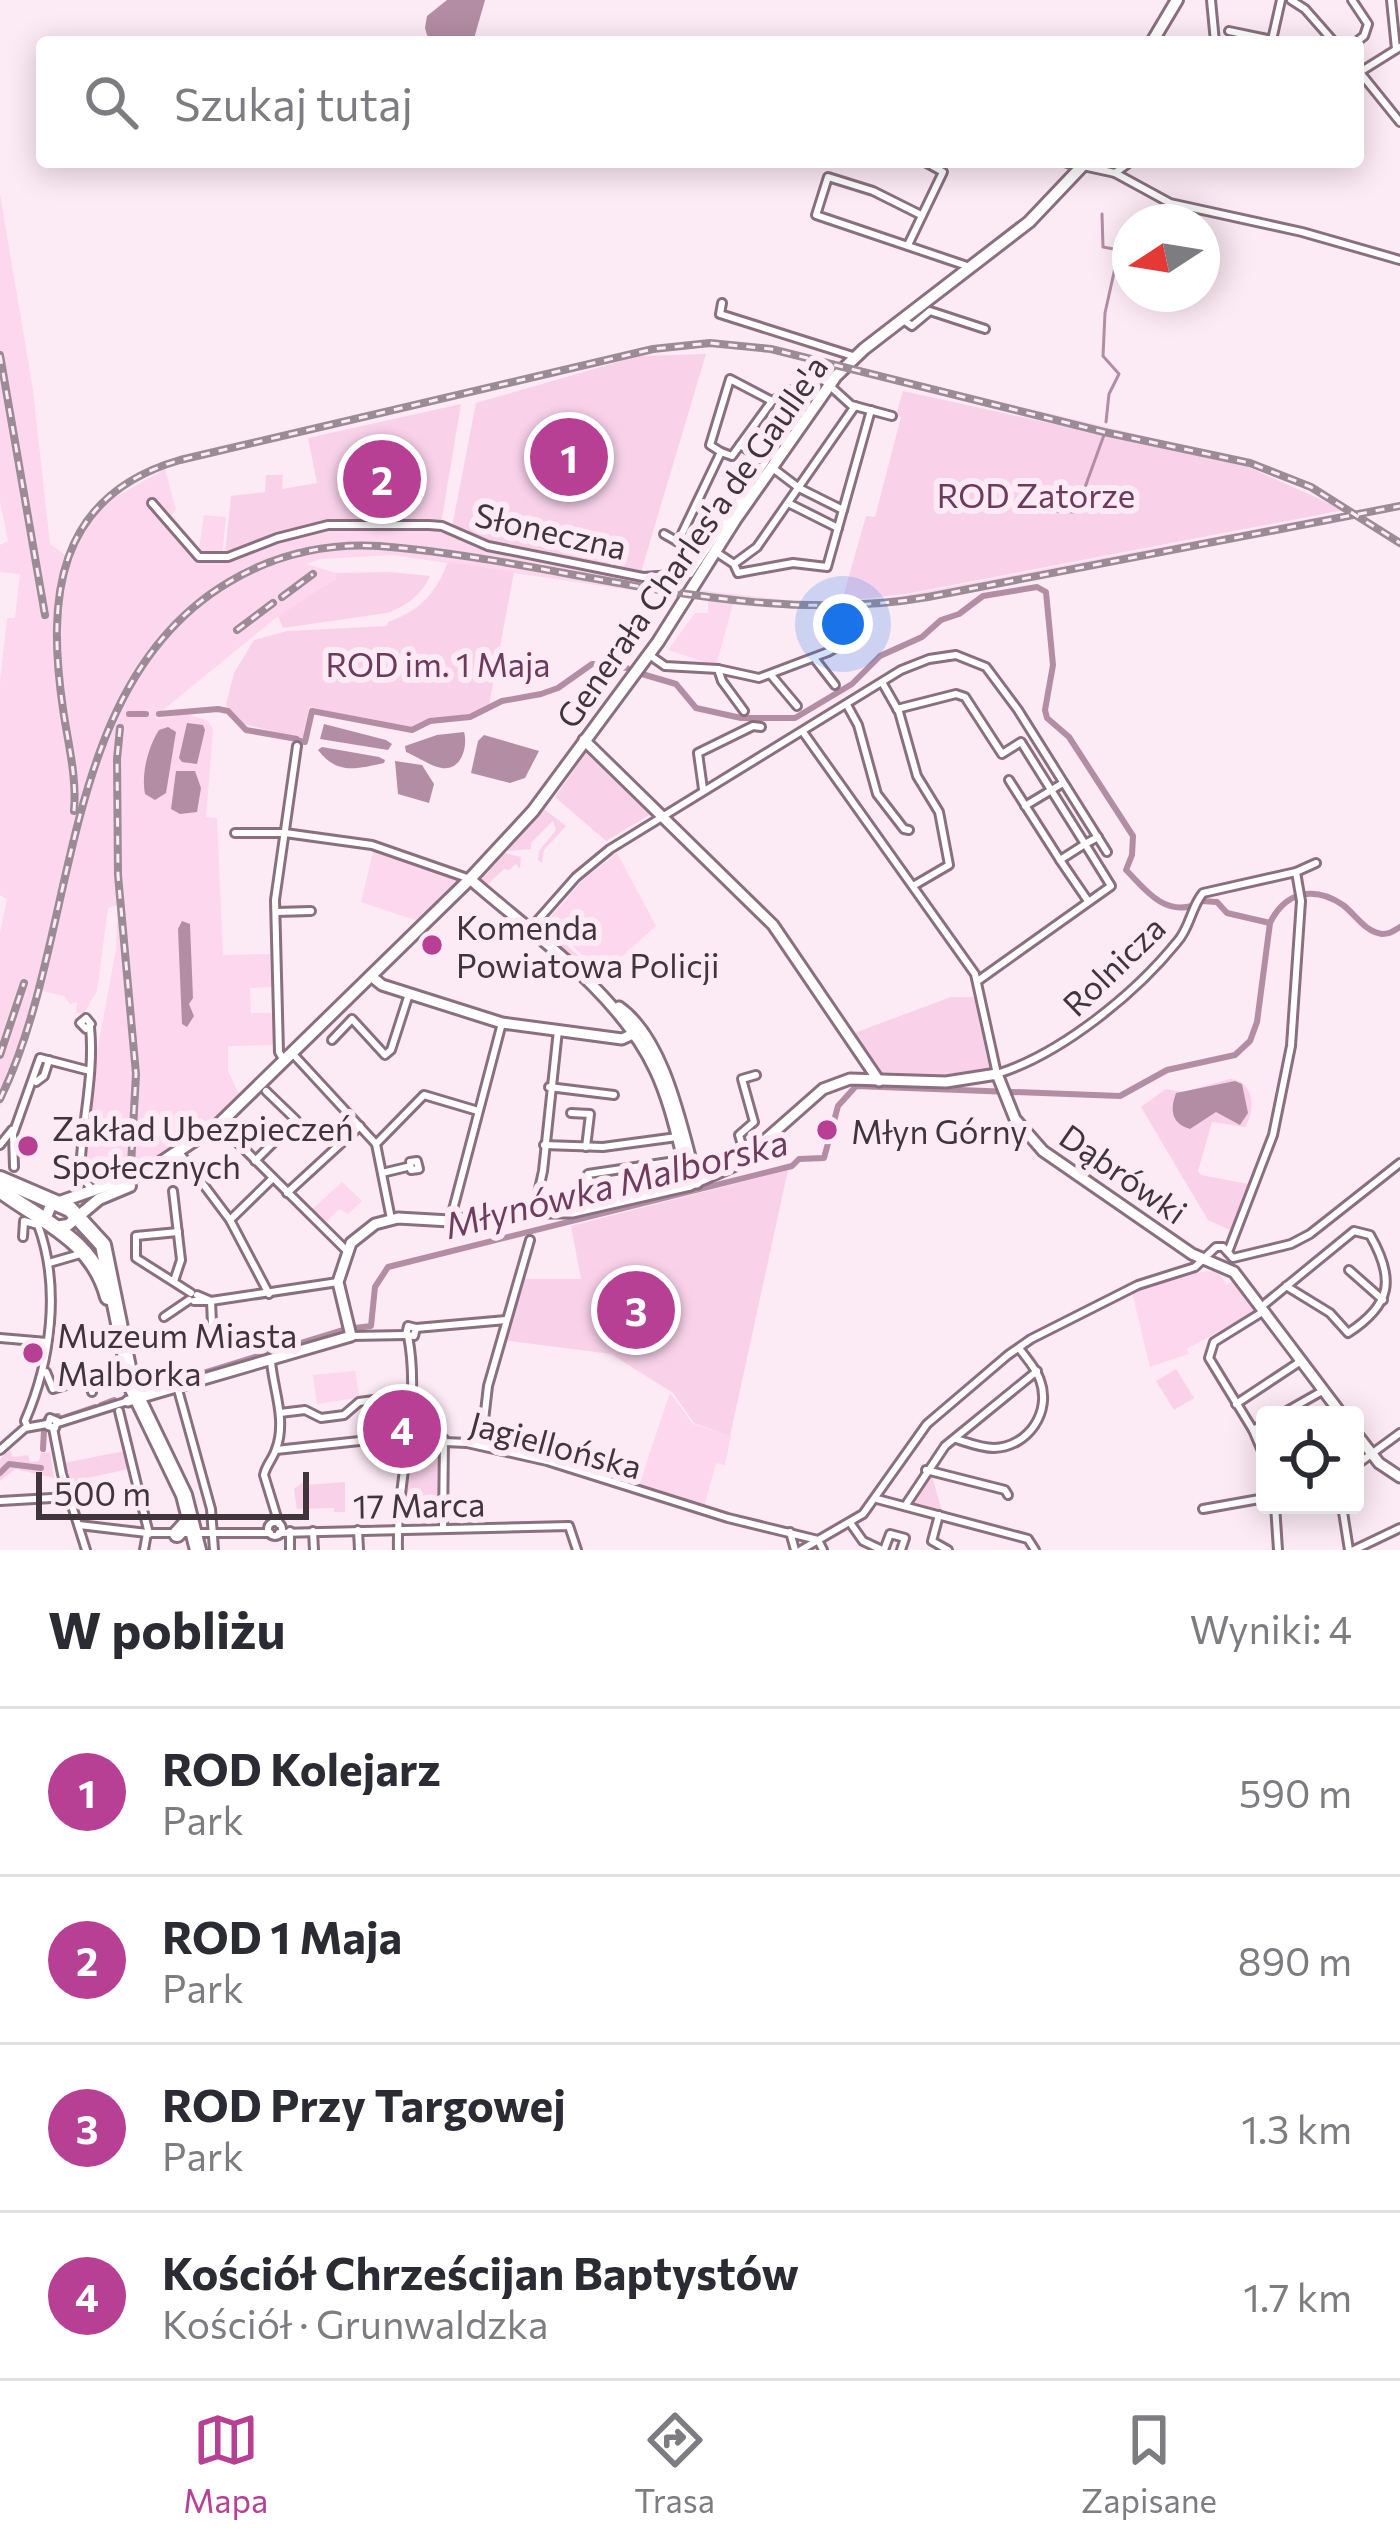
<!DOCTYPE html>
<html lang="pl">
<head>
<meta charset="utf-8">
<style>
	body { margin:0; font-family:Commissioner,sans-serif; background:#f7f7f7; color:#2b2b33 }
	.controls { position:absolute; right:36px; bottom:36px; display:grid; overflow:hidden; border-radius:12px; box-shadow:0 6px 30px #0003 }
	.controls button { width:108px; height:108px; display:grid; place-items:center; padding:0; border:0; border-bottom:3px solid #e1e1e2; background:#fff; color:#2b2b33; font:60px sans-serif }
	.compass { position:absolute; left:1112px; top:204px; width:108px; height:108px; border-radius:50%; background:#fff; box-shadow:0 6px 30px #0003; rotate:258deg }
	.scale { position:absolute; left:36px; bottom:30px; width:273px; box-sizing:border-box; padding-left:12px; border:6px solid #41353c; border-top:0; font-size:33px; line-height:42px; white-space:nowrap; color:#41353c; -webkit-text-stroke:9px #fceaf5; paint-order:stroke }
	.you { position:absolute; left:843px; top:624px; width:42px; height:42px; margin:-30px; border:9px solid #fff; border-radius:50%; background:#1a73e8; box-shadow:0 0 0 18px #1a73e833 }
	.badge { display:grid; place-items:center; width:78px; height:78px; border-radius:50%; background:#b74095; color:#fff; font-size:39px; font-weight:700 }
	.pin { position:absolute; translate:-50% -50%; border:6px solid #fff; box-shadow:0 3px 12px #0006 }
	.list { margin:0; padding:0; list-style:none }
	h2 { display:flex; justify-content:space-between; align-items:center; height:156px; margin:0; padding:0 48px; font-size:51px }
	h2 small { font-size:39px; font-weight:400; color:#7c7c81 }
	.list li { display:grid; grid-template-columns:78px 1fr auto; gap:36px; align-items:center; box-sizing:border-box; height:168px; padding:0 48px; border-top:3px solid #e1e1e2 }
	.list b { display:block; font-size:45px; white-space:nowrap }
	.list p { margin:0; font-size:39px; white-space:nowrap; color:#7c7c81 }
	.list em { font-size:39px; font-style:normal; color:#7c7c81 }
	.icon { flex:none; width:66px; height:66px; fill:none; stroke:currentColor; stroke-width:2; stroke-linecap:round; stroke-linejoin:round }
	.map { position:relative; flex:none; width:1400px; height:1550px; overflow:hidden }
	.search { position:absolute; background:#fff; box-shadow:0 6px 30px #0003; left:36px; right:36px; top:36px; height:132px; display:flex; align-items:center; gap:30px; box-sizing:border-box; padding:0 42px; border-radius:12px; color:#7c7c81; font-size:45px }
	.sheet { height:828px; background:#fff }
	nav { display:flex; justify-content:space-around; align-items:center; box-sizing:border-box; height:168px; border-top:3px solid #e1e1e2; background:#fff; font-size:33px; color:#7c7c81 }
	nav a { display:grid; justify-items:center; gap:6px }
	nav .on { color:#b74095 }
	.map>svg:first-child { display:block }
	.built { fill:#fcd7ed }
	.green { fill:#f9d2ea }
	.water { fill:#b28da3 }
	.lines { fill:none; stroke-linecap:round; stroke-linejoin:round }
	.stream { stroke:#b28da3; stroke-width:3 }
	.canal { stroke:#b28da3; stroke-width:6 }
	.minor-casing { stroke:#8a6f7f; stroke-width:12 }
	.tertiary-casing { stroke:#8a6f7f; stroke-width:15 }
	.secondary-casing { stroke:#8a6f7f; stroke-width:16 }
	.primary-casing { stroke:#8a6f7f; stroke-width:20 }
	.minor { stroke:#fff; stroke-width:6 }
	.tertiary { stroke:#fff; stroke-width:9 }
	.secondary { stroke:#fff; stroke-width:10 }
	.primary { stroke:#fff; stroke-width:14 }
	.rail-casing { stroke:#9a8b94; stroke-width:8 }
	.rail { stroke:#fceaf5; stroke-width:3; stroke-dasharray:9; stroke-linecap:butt }
	.poi-dot { fill:#b74095; stroke:#fceaf5; stroke-width:4.5 }
	.labels { text-anchor:middle; dominant-baseline:central; stroke-width:12; stroke-linejoin:round; paint-order:stroke }
	.park-label { font-size:33px; fill:#6c3a5b; stroke:#fceaf5 }
	.street-label { font-size:33px; fill:#41353c; stroke:#fceaf5 }
	.poi-label { font-size:33px; fill:#41353c; stroke:#fceaf5; text-anchor:start }
	.water-label { font-size:36px; font-style:italic; fill:#6e3c5d; stroke:#fceaf5 }
</style>
</head>
<body>
<div class="map">
<svg width="1400" height="1550" viewBox="0 0 1400 1550">
	<rect width="100%" height="100%" fill="#fceaf5"/>
	<g class="built">
		<path d="M0,194L33,391L50,544L65,555L84,521L111,493L146,470L185,457L670,344L750,343L844,365L840,368L741,346L661,349L176,463L148,474L117,493L116,497L165,469L176,510L170,516L199,549L204,515L226,517L222,556L313,530L396,526L455,534L480,545L688,588L680,596L651,593L393,555L321,559L306,564L336,573L337,579L278,616L157,715L156,719L187,714L208,721L213,730L206,817L217,818L223,955L272,954L273,987L250,988L251,1013H274V1045L228,1046V1071L241,1099L158,1162L127,1176L85,1171L86,1112L116,949L118,905L108,908L97,991L84,1013H76L77,1002L70,1004L64,996L43,991L0,1107V933L7,899L0,895V683L7,618H15L20,574L0,572V545L8,541L0,501Z"/>
		<path d="M851,366L1270,466L1317,487L1348,507L1355,517L891,605L793,609L696,598V590L815,603L885,599L1346,512L1307,487L1255,467L848,370Z"/>
		<path d="M708,601L733,604L716,666L668,650L695,613H708Z"/>
		<path d="M374,849L461,880L418,921L361,902Z"/>
		<path d="M617,853L656,926L608,969L604,966L599,970L546,922L583,880Z"/>
		<path d="M342,1182L362,1201L348,1214L339,1209L323,1225L309,1212Z"/>
		<path d="M1216,1270L1227,1285L1232,1281L1238,1284L1257,1310L1187,1349L1189,1354L1150,1367L1132,1292L1166,1278Z"/>
		<path d="M355,1371L359,1395L356,1398L317,1404L313,1375Z"/>
		<path d="M670,1393L693,1424L731,1436L725,1465L716,1463L704,1507L639,1485Z"/>
	</g>
	<g class="green">
		<path d="M706,354L641,572L494,545L452,527L476,403L639,356Z"/>
		<path d="M903,391L1246,466L1344,510L905,594L842,601L866,516L875,517L901,417L896,415Z"/>
		<path d="M461,404L441,524L329,523L225,554L231,496L265,492L266,475H283L282,489L317,483L308,438Z"/>
		<path d="M448,562L514,572L489,706L468,717L429,720L407,729L309,707L303,739L240,723L226,705L234,673L254,640L287,631L387,626L388,622C421,610 435,594 448,562Z"/>
		<path d="M391,572L430,576C422,595 406,606 387,613L283,628L278,616L336,579V573Z"/>
		<path d="M587,751L651,814L606,841L555,797Z"/>
		<path d="M543,808L566,826L544,850L542,863L538,860L539,851L556,830L553,821L531,843V849L507,851Z"/>
		<path d="M505,853L521,857L520,869L516,864L509,870L504,869L484,888L476,882Z"/>
		<path d="M543,924L605,980L596,988L539,934Z"/>
		<path d="M951,997H980L994,1070L952,1081L882,1076L853,1038L857,1032Z"/>
		<path d="M1230,1079C1255,1082 1256,1110 1245,1127L1212,1122L1198,1171L1201,1175L1248,1184L1230,1230L1208,1220L1141,1107L1166,1089L1183,1092Z"/>
		<path d="M788,1170L730,1436L694,1423L673,1393L611,1354L503,1340L521,1279H581L571,1226Z"/>
		<path d="M1176,1369L1194,1398L1174,1410L1156,1381Z"/>
		<path d="M439,1442L440,1521L401,1522L412,1443Z"/>
		<path d="M9,1448L13,1457L28,1455L30,1462L39,1461L41,1453L50,1452L54,1478L15,1469L0,1481V1460Z"/>
		<path d="M125,1451L129,1469L69,1482L63,1463Z"/>
		<path d="M928,1471L931,1473L942,1511L939,1513L909,1505Z"/>
		<path d="M305,1481V1485L345,1482V1512H334V1508L297,1509L294,1489Z"/>
	</g>
	<g class="water">
		<path d="M447,0H485L473,42H429L425,28L427,16Z"/>
		<path d="M187,723L203,725L205,730L197,764L182,762L179,758Z"/>
		<path d="M324,724L386,740L392,744L388,750L320,739Z"/>
		<path d="M168,727L176,732L166,793L155,800L145,794C141,774 148,747 159,730Z"/>
		<path d="M464,732C468,745 462,771 442,768C432,767 416,756 406,752L405,746L437,735Z"/>
		<path d="M484,735L539,751L525,778L510,783L471,773L478,741Z"/>
		<path d="M322,747L379,757L385,760L384,763C356,769 337,775 318,750Z"/>
		<path d="M395,761L422,765L434,784L429,803L398,794Z"/>
		<path d="M176,771H195L201,788L197,812L180,814L171,809Z"/>
		<path d="M182,921L190,924L193,998L189,1004L194,1016L187,1027L182,1024L178,929Z"/>
		<path d="M1235,1081L1242,1084L1248,1113L1240,1125L1216,1112L1190,1129C1171,1123 1170,1110 1176,1093Z"/>
	</g>
	<g class="lines">
		<g class="stream">
			<path d="M1102,214L1103,247L1119,250L1105,313L1103,356L1119,374L1109,394L1106,422"/>
			<path d="M1051,511L1076,512L1104,435"/>
		</g>
		<g class="canal">
			<path d="M642,674L676,684L696,708L741,718"/>
			<path d="M129,714H146"/>
			<path d="M159,714L218,709L228,711L246,730L297,739"/>
			<path d="M744,718H795L852,684L880,656L922,637L941,620L959,614L983,596L1037,587L1046,592L1053,665L1045,710L1047,718L1069,737L1133,836L1132,855L1126,870C1145,889 1162,914 1192,906"/>
			<path d="M300,741L305,742L312,711L412,730L430,721L470,717L502,701L541,694L558,688L592,664L627,668"/>
			<path d="M1201,901L1217,902L1227,913L1270,923"/>
			<path d="M355,1328L371,1326L375,1287L388,1267L792,1166L799,1159L824,1158L838,1106L856,1086L1120,1096L1167,1070L1235,1055L1250,1041L1257,1022L1270,923C1285,892 1314,885 1343,905C1355,914 1365,932 1382,934C1391,934 1393,931 1400,927"/>
			<path d="M145,1391L346,1329"/>
			<path d="M101,1405L114,1400"/>
			<path d="M63,1418L95,1407"/>
			<path d="M46,1419L58,1416"/>
			<path d="M43,1449L44,1430"/>
			<path d="M0,1473L9,1464L41,1468"/>
		</g>
		<defs>
			<g id="minor">
				<path d="M1211,0L1215,42"/>
				<path d="M1291,0L1305,9L1334,42"/>
				<path d="M1352,0L1368,24L1364,36L1356,42"/>
				<path d="M1391,0L1396,49"/>
				<path d="M1229,31L1272,40L1281,0"/>
				<path d="M1358,70L1400,122"/>
				<path d="M1360,72L1400,47"/>
				<path d="M1064,162L1078,166"/>
				<path d="M1083,166L1115,173L1130,162"/>
				<path d="M1115,173L1170,203L1302,232L1400,260"/>
				<path d="M919,214L873,191L828,177L816,215L970,267"/>
				<path d="M908,245L943,172L925,162"/>
				<path d="M722,303L720,314L856,357"/>
				<path d="M905,321L912,326L930,311L985,329"/>
				<path d="M740,445L772,401L796,388L808,372L818,375L851,405L892,416"/>
				<path d="M721,452L710,445L730,379L772,401"/>
				<path d="M774,469L799,488L843,510"/>
				<path d="M152,503L199,557H228L277,538L328,525H429L442,526L488,546L643,577L690,574L766,461"/>
				<path d="M788,503L838,528"/>
				<path d="M664,534L678,542"/>
				<path d="M719,554L734,564L738,573L793,563L827,567L871,410"/>
				<path d="M702,555L678,542L721,452L732,456L740,445L764,460"/>
				<path d="M734,564L757,547L855,406"/>
				<path d="M648,654L665,666L718,669L759,678L828,652L853,638"/>
				<path d="M814,658L835,685"/>
				<path d="M718,669L722,681L744,711"/>
				<path d="M771,675L797,706"/>
				<path d="M883,684L899,712L917,776L939,812L949,865L913,886"/>
				<path d="M847,705L858,725L877,794L904,829L909,830"/>
				<path d="M897,709L956,694L965,697L1002,754L1021,742L1085,844L1060,860L1009,780"/>
				<path d="M803,732L975,974L997,1074C1061,1054 1135,994 1177,942C1190,928 1191,907 1203,893L1296,872L1316,863"/>
				<path d="M703,789L698,753L753,726L761,727"/>
				<path d="M1025,806L1063,783"/>
				<path d="M235,833H285L372,845L470,879"/>
				<path d="M1060,860L1088,901"/>
				<path d="M276,912L311,911"/>
				<path d="M531,928L576,877L610,849L901,670L929,659L956,655L986,667L1018,710L1107,852"/>
				<path d="M979,980L1111,886L1085,844L1098,837"/>
				<path d="M86,1018L91,1024L86,1029L80,1023Z"/>
				<path d="M90,1027C95,1076 81,1126 80,1175L91,1188"/>
				<path d="M332,1040L352,1019L385,1055L391,1050L409,994"/>
				<path d="M293,1054L376,1144L391,1219"/>
				<path d="M283,1059L279,1052L275,900L297,746"/>
				<path d="M36,1082L44,1076L49,1060"/>
				<path d="M549,1087L614,1095"/>
				<path d="M571,1113L590,1114L586,1147"/>
				<path d="M219,1124L348,1252"/>
				<path d="M376,1144L424,1095L478,1111"/>
				<path d="M0,1145L12,1130"/>
				<path d="M544,1145L603,1147L677,1137"/>
				<path d="M179,1152L230,1220L269,1294"/>
				<path d="M746,1158L739,1135L754,1122L742,1079L756,1075"/>
				<path d="M255,1161L296,1120L266,1091"/>
				<path d="M417,1161L419,1169L411,1170L410,1162Z"/>
				<path d="M14,1167L13,1134L40,1058L90,1071"/>
				<path d="M382,1173L407,1167"/>
				<path d="M173,1191L181,1260L174,1281"/>
				<path d="M287,1193L360,1126"/>
				<path d="M595,1207L588,1174L669,1162"/>
				<path d="M534,1211L543,1171L558,1030"/>
				<path d="M230,1220L273,1178"/>
				<path d="M450,1221L502,1023"/>
				<path d="M178,1232L136,1236V1258L191,1293"/>
				<path d="M23,1237L24,1221L38,1225C61,1287 51,1361 25,1421L28,1427"/>
				<path d="M1228,1252L1273,1135L1291,1046L1301,901L1296,872"/>
				<path d="M49,1263L80,1254"/>
				<path d="M1349,1270L1383,1300"/>
				<path d="M194,1301H211L197,1295"/>
				<path d="M1261,1307L1354,1231L1370,1235C1396,1280 1391,1305 1348,1333L1330,1313L1286,1286"/>
				<path d="M1264,1311L1214,1342L1209,1358L1253,1430L1265,1458"/>
				<path d="M164,1317L189,1300"/>
				<path d="M212,1324L211,1301L338,1282"/>
				<path d="M408,1326L416,1328L414,1336L406,1335Z"/>
				<path d="M416,1328L506,1320"/>
				<path d="M351,1336L406,1335"/>
				<path d="M0,1338L47,1342"/>
				<path d="M271,1361C273,1389 287,1420 276,1449C273,1459 266,1465 264,1475L279,1524"/>
				<path d="M46,1372L53,1389L88,1378L92,1392"/>
				<path d="M177,1386L211,1509L214,1550"/>
				<path d="M1236,1404L1301,1361"/>
				<path d="M119,1411L149,1534"/>
				<path d="M280,1413L305,1410L321,1418L344,1415L359,1402L411,1395"/>
				<path d="M1280,1415L1324,1390"/>
				<path d="M50,1418L57,1421L55,1428L48,1426Z"/>
				<path d="M58,1423L128,1401"/>
				<path d="M53,1428L62,1474L86,1550"/>
				<path d="M1253,1430L1265,1423"/>
				<path d="M956,1439C969,1443 981,1448 994,1448C1028,1447 1052,1412 1040,1380C1036,1368 1026,1358 1019,1348"/>
				<path d="M481,1446L488,1386L530,1240"/>
				<path d="M0,1450L25,1428L47,1424"/>
				<path d="M276,1450L378,1439L467,1443L547,1461L728,1518L818,1540L823,1550"/>
				<path d="M1355,1466L1400,1433"/>
				<path d="M926,1470L1005,1490L1008,1495"/>
				<path d="M877,1499L1028,1539L1035,1550"/>
				<path d="M0,1501L69,1497"/>
				<path d="M1275,1505L1278,1550"/>
				<path d="M905,1506L945,1446L1037,1371"/>
				<path d="M1203,1509L1265,1498"/>
				<path d="M1343,1512L1349,1550"/>
				<path d="M939,1515L932,1541L948,1550"/>
				<circle cx="275" cy="1529" r="7"/>
				<path d="M851,1524L863,1541L882,1550"/>
				<path d="M79,1525L147,1533H270"/>
				<path d="M443,1528L444,1439"/>
				<path d="M358,1530L359,1550"/>
				<path d="M313,1531L314,1550"/>
				<path d="M790,1532L795,1550"/>
				<path d="M279,1533L569,1526L577,1550"/>
				<path d="M144,1550L147,1533"/>
				<path d="M290,1550V1531"/>
				<path d="M398,1550C396,1479 422,1408 408,1336"/>
				<path d="M801,1550L863,1514L927,1424L1008,1355L1031,1339L1138,1285L1195,1267L1216,1247H1223L1233,1258L1291,1244L1310,1234L1400,1163"/>
				<path d="M884,1550L890,1534L905,1538L901,1550"/>
				<path d="M1354,1550L1400,1528"/>
			</g>
			<g id="tertiary">
				<path d="M584,740L773,925L879,1081"/>
				<path d="M470,879C533,934 619,993 655,1070C672,1106 679,1147 690,1185"/>
				<path d="M371,976L382,985L502,1023L622,1039L635,1033"/>
				<path d="M619,1007C666,1040 682,1130 697,1183"/>
				<path d="M128,1401L351,1336L338,1282L351,1243L375,1224L398,1218L450,1221L526,1212H572L690,1185L738,1164L823,1089L850,1079L946,1082L997,1074L1015,1119L1043,1151L1192,1254L1234,1272L1342,1415"/>
				<path d="M1355,1432L1379,1463L1400,1477"/>
			</g>
			<g id="secondary">
				<path d="M1152,42L1177,0"/>
				<path d="M45,1220L51,1205L148,1171L219,1124L470,879L533,811L658,642L735,520L836,376L864,349L1029,222L1086,162"/>
				<path d="M55,1227L68,1225L99,1199L130,1186"/>
			</g>
			<g id="primary">
				<path d="M0,1179L70,1209L103,1245L132,1387L184,1495L198,1550"/>
				<path d="M0,1190C43,1222 93,1240 108,1297"/>
				<path d="M177,1534L186,1524"/>
			</g>
		</defs>
		<use href="#minor" class="minor-casing"/>
		<use href="#tertiary" class="tertiary-casing"/>
		<use href="#secondary" class="secondary-casing"/>
		<use href="#primary" class="primary-casing"/>
		<use href="#minor" class="minor"/>
		<use href="#tertiary" class="tertiary"/>
		<use href="#secondary" class="secondary"/>
		<use href="#primary" class="primary"/>
		<defs>
			<g id="rail">
				<path d="M0,355L45,615"/>
				<path d="M282,597L313,574"/>
				<path d="M237,630L273,603"/>
				<path d="M120,728L117,759L118,875L136,1074L131,1165"/>
				<path d="M74,811C77,776 68,744 63,709C47,599 55,496 180,460L653,349L710,343L771,349L1104,432L1250,463L1311,487L1400,543"/>
				<path d="M0,1055L24,983"/>
				<path d="M0,1099C80,937 55,685 229,582C274,555 326,543 379,546C562,560 743,629 928,597L1400,506"/>
			</g>
		</defs>
		<use href="#rail" class="rail-casing"/>
		<use href="#rail" class="rail"/>
	</g>
	<g class="poi-dot">
		<circle cx="432" cy="945" r="12"/>
		<circle cx="827" cy="1130" r="12"/>
		<circle cx="28" cy="1146" r="12"/>
		<circle cx="33" cy="1353" r="12"/>
	</g>
	<g class="labels">
		<g class="park-label">
			<text x="1036" y="494">ROD Zatorze</text>
			<text x="438" y="663">ROD im. 1 Maja</text>
		</g>
		<g class="street-label">
			<text transform="translate(551 530) rotate(13)">Słoneczna</text>
			<text transform="translate(691 541) rotate(-55)">Generała Charles'a de Gaulle'a</text>
			<text transform="translate(1113 965) rotate(-44)">Rolnicza</text>
			<text transform="translate(1124 1173) rotate(35)">Dąbrówki</text>
			<text transform="translate(556 1444) rotate(15)">Jagiellońska</text>
			<text transform="translate(419 1504) rotate(-1)">17 Marca</text>
		</g>
		<g class="poi-label">
			<text x="456" y="926">Komenda<tspan x="456" dy="38">Powiatowa Policji</tspan></text>
			<text x="52" y="1127">Zakład Ubezpieczeń<tspan x="52" dy="38">Społecznych</tspan></text>
			<text x="851" y="1130">Młyn Górny</text>
			<text x="57" y="1334">Muzeum Miasta<tspan x="57" dy="38">Malborka</tspan></text>
		</g>
		<g class="water-label">
			<text transform="translate(616 1182) rotate(-14)">Młynówka Malborska</text>
		</g>
	</g>
</svg>
<div class="controls">
<button><svg class="icon" aria-label="locate" viewBox="0 0 24 24"><circle cx="12" cy="12" r="6"/><path d="M12 2v4M12 18v4M2 12h4M18 12h4"/></svg></button>
</div>
<svg class="compass" viewBox="-18 -18 36 36"><path d="M0-13l5 13h-10z" fill="#e53935"/><path d="M0 13l5-13h-10z" fill="#7c7c81"/></svg>
<div class="scale">500 m</div>
<div class="you"></div>
<div class="pin badge" style="left:569px;top:457px">1</div>
<div class="pin badge" style="left:382px;top:479px">2</div>
<div class="pin badge" style="left:636px;top:1310px">3</div>
<div class="pin badge" style="left:402px;top:1429px">4</div>
<div class="search"><svg class="icon" aria-label="search" viewBox="0 0 24 24"><circle cx="10" cy="10" r="6"/><path d="M15 15l6 6"/></svg>Szukaj tutaj</div>
</div>
<section class="sheet">
<h2>W pobliżu<small>Wyniki: 4</small></h2>
<ul class="list">
<li><span class="badge">1</span><div><b>ROD Kolejarz</b><p>Park</p></div><em>590 m</em></li>
<li><span class="badge">2</span><div><b>ROD 1 Maja</b><p>Park</p></div><em>890 m</em></li>
<li><span class="badge">3</span><div><b>ROD Przy Targowej</b><p>Park</p></div><em>1.3 km</em></li>
<li><span class="badge">4</span><div><b>Kościół Chrześcijan Baptystów</b><p>Kościół · Grunwaldzka</p></div><em>1.7 km</em></li>
</ul>
</section>
<nav>
<a class="on"><svg class="icon" aria-label="map" viewBox="0 0 24 24"><path d="M3 6l6-2 6 2 6-2v14l-6 2-6-2-6 2zM9 4v14M15 6v14"/></svg>Mapa</a>
<a><svg class="icon" aria-label="directions" viewBox="0 0 24 24"><path d="M12 3l9 9-9 9-9-9zM9 14v-3h6M13 9l2 2-2 2"/></svg>Trasa</a>
<a><svg class="icon" aria-label="saved" viewBox="0 0 24 24"><path d="M7 4h10v16l-5-4-5 4z"/></svg>Zapisane</a>
</nav>
</body>
</html>
